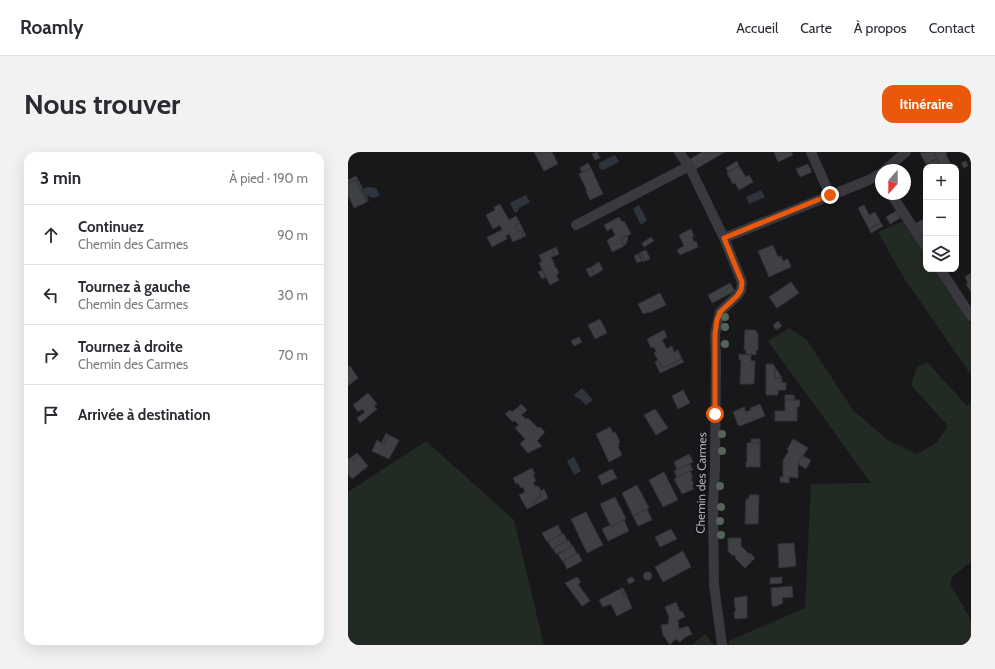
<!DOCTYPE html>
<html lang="fr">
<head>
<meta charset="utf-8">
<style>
	body { margin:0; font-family:Cabin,sans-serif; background:#f2f2f3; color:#2b2b33 }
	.controls { position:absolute; right:12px; top:12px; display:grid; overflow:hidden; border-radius:8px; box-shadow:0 4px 16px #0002 }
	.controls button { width:36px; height:36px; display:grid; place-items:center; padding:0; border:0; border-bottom:1px solid #e1e1e2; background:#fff; color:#2b2b33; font:20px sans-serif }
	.compass { position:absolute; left:527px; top:12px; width:36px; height:36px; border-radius:50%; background:#fff; box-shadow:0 4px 16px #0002; rotate:201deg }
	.stop { position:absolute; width:12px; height:12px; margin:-9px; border:3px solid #ea580c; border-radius:50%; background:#fff }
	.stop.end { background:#ea580c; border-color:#fff; box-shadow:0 1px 4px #0008 }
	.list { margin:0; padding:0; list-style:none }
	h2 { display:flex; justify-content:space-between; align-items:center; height:52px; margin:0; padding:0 16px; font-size:17px }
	h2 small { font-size:13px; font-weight:400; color:#7c7c81 }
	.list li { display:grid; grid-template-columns:26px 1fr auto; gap:12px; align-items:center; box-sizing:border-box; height:60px; padding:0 16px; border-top:1px solid #e1e1e2 }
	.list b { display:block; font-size:15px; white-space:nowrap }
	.list p { margin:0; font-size:13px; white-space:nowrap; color:#7c7c81 }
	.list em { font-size:13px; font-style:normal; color:#7c7c81 }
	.icon { flex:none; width:22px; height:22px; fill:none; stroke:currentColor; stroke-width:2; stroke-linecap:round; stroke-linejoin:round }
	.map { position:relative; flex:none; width:623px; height:493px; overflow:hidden; border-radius:12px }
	header { display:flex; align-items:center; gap:24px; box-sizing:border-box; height:56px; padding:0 20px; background:#fff; border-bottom:1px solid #e1e1e2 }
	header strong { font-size:19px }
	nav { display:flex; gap:22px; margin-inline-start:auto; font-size:14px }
	.intro { display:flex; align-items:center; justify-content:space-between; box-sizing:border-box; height:96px; padding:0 24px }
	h1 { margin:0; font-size:28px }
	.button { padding:10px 18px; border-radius:12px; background:#ea580c; color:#fff; font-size:14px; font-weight:700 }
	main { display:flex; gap:24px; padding:0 24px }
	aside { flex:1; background:#fff; border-radius:12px; box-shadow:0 4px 16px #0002 }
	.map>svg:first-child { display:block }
	.green { fill:#222a24 }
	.water { fill:#2e343e }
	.building { fill:#3f4044; stroke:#323236 }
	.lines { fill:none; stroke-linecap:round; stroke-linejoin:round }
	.minor { stroke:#39393f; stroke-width:10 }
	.tree { fill:#526557 }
	.route { stroke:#ea580c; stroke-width:5 }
	.labels { text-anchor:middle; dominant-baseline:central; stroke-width:4; stroke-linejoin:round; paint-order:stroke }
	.street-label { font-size:12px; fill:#aaacb9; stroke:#131315 }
</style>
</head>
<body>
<header>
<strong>Roamly</strong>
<nav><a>Accueil</a><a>Carte</a><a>À propos</a><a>Contact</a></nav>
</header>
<div class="intro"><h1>Nous trouver</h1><a class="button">Itinéraire</a></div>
<main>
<aside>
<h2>3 min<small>À pied · 190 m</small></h2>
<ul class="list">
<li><svg class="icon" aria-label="ahead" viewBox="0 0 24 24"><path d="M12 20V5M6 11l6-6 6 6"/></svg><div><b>Continuez</b><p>Chemin des Carmes</p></div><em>90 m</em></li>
<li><svg class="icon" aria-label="left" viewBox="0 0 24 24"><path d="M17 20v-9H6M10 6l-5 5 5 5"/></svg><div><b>Tournez à gauche</b><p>Chemin des Carmes</p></div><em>30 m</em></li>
<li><svg class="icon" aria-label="right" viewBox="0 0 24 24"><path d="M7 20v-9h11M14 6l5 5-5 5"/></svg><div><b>Tournez à droite</b><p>Chemin des Carmes</p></div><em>70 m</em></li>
<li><svg class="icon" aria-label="arrive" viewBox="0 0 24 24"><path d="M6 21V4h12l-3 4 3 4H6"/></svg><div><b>Arrivée à destination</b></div></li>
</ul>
</aside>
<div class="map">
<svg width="623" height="493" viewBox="0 0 623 493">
	<rect width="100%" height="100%" fill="#18181a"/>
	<g class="green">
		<path d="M555,69L578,104V117H586L623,173V223L556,126L530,80Z"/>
		<path d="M441,176L459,188L505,258L541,289L569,302L588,291L600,274L563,233L569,215L579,210L619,254L623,249V410L605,424L602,432L623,468V493H381V489L457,456L463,332L523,331L420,189Z"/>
		<path d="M78,289L166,368L196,493H0V340Z"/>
		<path d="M357,482L366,493H344Z"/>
	</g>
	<g class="water">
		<path d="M267,3L271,10L255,18L251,16V11Z"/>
		<path d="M20,35L28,36L32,43L26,46L20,44L19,45L21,49L19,50L13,38Z"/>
		<path d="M413,38L417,45L401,52L398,45Z"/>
		<path d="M178,43L182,50L171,56L170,59L167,61L162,51Z"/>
		<path d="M291,53L299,68L293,73L285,57Z"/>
		<path d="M234,236L245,248L238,253L232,247L229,246L226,243Z"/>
		<path d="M226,305L233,319L226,323L219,309Z"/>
	</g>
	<g class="building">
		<path d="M186,0H204L210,12L196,19Z"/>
		<path d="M249,0L252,6L247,8L244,2Z"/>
		<path d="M354,0H377L348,17L342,7Z"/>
		<path d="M426,0H443L445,3L430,10Z"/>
		<path d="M585,0H598L599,2L598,3L603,12L597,15H593Z"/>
		<path d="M585,0L589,7L578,12L572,1Z"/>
		<path d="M589,7L593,15H579L578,12Z"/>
		<path d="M389,9L391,14L380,20L378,16Z"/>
		<path d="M618,9L620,14L616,16L613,11Z"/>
		<path d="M240,11L243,16L234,20L232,16Z"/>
		<path d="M460,12L464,20L452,25L448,17Z"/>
		<path d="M391,14L398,25L401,23L405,30L391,38L387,31L385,32L379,21Z"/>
		<path d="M243,16L255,42L242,48L238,39H239L231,22Z"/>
		<path d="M8,24L15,37L13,38L8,28L0,32V28Z"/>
		<path d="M8,28L19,50L6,56L0,43V32Z"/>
		<path d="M152,52L161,68L168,64L172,71L167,74L170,79L173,78L176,85L165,90L161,82L158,84L159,87L144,95L139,85L154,78L152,73L145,77L138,63L147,58L146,55Z"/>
		<path d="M516,53L521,63L527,60L533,71L521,77L510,56Z"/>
		<path d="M548,59L552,66L542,72L538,65Z"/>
		<path d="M271,65L274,70L276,69L283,82L274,86V89L276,94L264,100L259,88L266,84L267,83L264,76L259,79L256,73Z"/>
		<path d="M578,66V83L576,85L568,71Z"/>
		<path d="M172,71L178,84L176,85L173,78L170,79L167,74Z"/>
		<path d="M533,71L535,74L523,81L521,77Z"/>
		<path d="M343,77L346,84L344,85L346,90L348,89L350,95L332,103L329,98L336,94L331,83Z"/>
		<path d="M279,84L280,86L278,92L276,93L274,89V86Z"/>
		<path d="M303,85L306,89L296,95L294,91Z"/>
		<path d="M425,93L430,105L433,104L435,109L440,107L443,115L421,125L410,99Z"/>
		<path d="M208,95L211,102L207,104L204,97Z"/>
		<path d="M204,97L207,104L203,105L207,113H206L207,116L208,115L211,121L208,123L211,128L202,133L191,111L194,110L191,103Z"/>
		<path d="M298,98L302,107L297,109L293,100Z"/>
		<path d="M293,100L297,109L295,110L291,101Z"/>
		<path d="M290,102L294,109L289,111L286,104Z"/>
		<path d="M251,110L255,118L246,123L243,115Z"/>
		<path d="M243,115L246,123L242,125L238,117Z"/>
		<path d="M194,118L198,125L194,127L190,120Z"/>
		<path d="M623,121V140L618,132L620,131L617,125Z"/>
		<path d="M443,130L451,141L429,156L421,145Z"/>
		<path d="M382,131L387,139L364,151L360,143Z"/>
		<path d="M312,141L318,153L301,161L300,160L295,162L290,152Z"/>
		<path d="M252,167L259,181L247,187L240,173Z"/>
		<path d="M430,169L434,174L428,178L425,173Z"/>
		<path d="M316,178L319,185L314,188L319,197L324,194L326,200L330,198L334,207L314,216L306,201L308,200L306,195L303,196L299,187Z"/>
		<path d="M397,178H407L410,182V198H408V203L398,202V198H396Z"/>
		<path d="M231,185L234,190L226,194L223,189Z"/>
		<path d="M391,202L403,203V209H407L406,232H392L393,208H391Z"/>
		<path d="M334,207L336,210L312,221L307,210L310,208L314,216Z"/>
		<path d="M418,212H425L427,215V226H434V230L438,231V238H430V243H418Z"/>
		<path d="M2,214L10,226L0,234V215Z"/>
		<path d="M427,215L434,226H427Z"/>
		<path d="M335,238L342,251L330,257L324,244Z"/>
		<path d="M20,241L29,252L26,254L29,257L12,271L9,266L17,260L14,257L10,260L5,253Z"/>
		<path d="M437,243H446L447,248H437Z"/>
		<path d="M437,248H452L451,255H449V269H427V259H437Z"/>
		<path d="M173,252L179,258L176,261L170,255Z"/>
		<path d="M412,252L417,264L392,274L390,273L385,260L396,255L398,260L403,258L402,256Z"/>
		<path d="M170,255L176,261L173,263L178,267L180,266L190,276L192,275L197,280L189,289L194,294L180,301L172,292L177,287L167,276L171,273L166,268L165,270L157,262L162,258L164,260Z"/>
		<path d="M307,257L320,276L308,283L296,263Z"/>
		<path d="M262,275L265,281L267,280L272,290L270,292L271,294L270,295L274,303L261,310L248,282Z"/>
		<path d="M38,281L41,283L36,292L34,290Z"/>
		<path d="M41,283L51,288L41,307L24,299L29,288L36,292Z"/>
		<rect x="403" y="287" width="9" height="4"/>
		<path d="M445,287L460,296L450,312V326L441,325V331L432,330V325H435V308L441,299L439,298Z"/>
		<path d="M399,291H412V315H398V310H399Z"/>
		<path d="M9,301L11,303L3,309L1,307Z"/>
		<path d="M341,302L345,310L329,318L326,310Z"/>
		<path d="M11,303L20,314L4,327L0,322V306L3,309Z"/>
		<path d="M455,304L463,308L458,317L450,312Z"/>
		<path d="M342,312L345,318L329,326L326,319Z"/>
		<path d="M184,316L187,322L185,323L188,329L185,330L188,335L190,334L193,338L191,340L193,345L185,349L187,353L179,357L171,343L177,340L175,335L173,336L170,331L168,332L165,326Z"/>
		<path d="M264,317L269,326L254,333L250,324Z"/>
		<path d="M342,319L345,326L343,327L346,332L344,333L346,337L334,342L326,327Z"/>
		<path d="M316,320L330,348L315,355L301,328Z"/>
		<path d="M289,333L301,356L285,364L274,341Z"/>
		<path d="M196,337L200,346L187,353L185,349L193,345L191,340Z"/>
		<path d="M401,343H411L410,372H397L398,347H401Z"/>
		<path d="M267,345L278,367L263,375L252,352Z"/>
		<path d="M299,357L304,368L290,374L285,364Z"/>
		<path d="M238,360L255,393L239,401L223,367Z"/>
		<path d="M276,368L281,379L260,389L254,377L262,373L263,375Z"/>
		<path d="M210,373L214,382L199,390L194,381Z"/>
		<path d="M323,377L329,387L312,395L307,385Z"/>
		<path d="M214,382H216L219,389L204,397L200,389Z"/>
		<path d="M380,386H393V394L401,402L399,404L404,409L397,416L387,406L388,405L386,403L385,404L380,399Z"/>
		<path d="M221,388L224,395L208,402L205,396Z"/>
		<path d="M446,391L448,414L431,416L430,392Z"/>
		<path d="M225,394L229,402L214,409L210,402Z"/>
		<path d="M335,399L343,415L315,430L307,415Z"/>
		<path d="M230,401L234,409L219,417L215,409Z"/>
		<path d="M402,401L407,406L404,409L399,404Z"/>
		<path d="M297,420H302L304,424L302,428H297L295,424Z"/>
		<path d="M229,425L233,430L230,432L242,449L234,454L217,431Z"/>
		<path d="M284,425L287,429L281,432L279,427Z"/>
		<path d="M434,425V431L422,432V426Z"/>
		<path d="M444,434L445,445L434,446L435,451L429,454H424L423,436Z"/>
		<path d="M275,436L279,444L276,445L272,437Z"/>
		<path d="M272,437L276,445L279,444L284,456L269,464L263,452L255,455L251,448Z"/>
		<path d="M399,444V466L387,467L386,461L388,458V456H387L386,446Z"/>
		<path d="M328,450L332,460L334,459L337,465L330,468L331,477L340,474L344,482L336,486L332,490L327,487L322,493L315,483L313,473L320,472L321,465L317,455Z"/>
	</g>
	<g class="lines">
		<g class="minor">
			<path d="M331,0L341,14L376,86L394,130L393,138L389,144L372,160L367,182L368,207L367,317L365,354L366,433L374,493"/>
			<path d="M463,0L482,43"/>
			<path d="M537,18L558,0"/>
			<path d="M543,42L578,95"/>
			<path d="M228,73L341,14"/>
			<path d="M376,86L521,28L533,21"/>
			<path d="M592,117L623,164"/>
		</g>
	</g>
	<g class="tree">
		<circle cx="377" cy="165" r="4"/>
		<circle cx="377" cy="175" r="4"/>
		<circle cx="377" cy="192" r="4"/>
		<circle cx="374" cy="282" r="4"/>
		<circle cx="374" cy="299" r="4"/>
		<circle cx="372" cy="334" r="4"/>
		<circle cx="373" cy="355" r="4"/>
		<circle cx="372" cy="369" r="4"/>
		<circle cx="373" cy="383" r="4"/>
	</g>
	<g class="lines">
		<path class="route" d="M367,262V182L369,168L372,160L389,144L393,138L394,130L376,86L482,43"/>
	</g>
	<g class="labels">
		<g class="street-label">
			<text transform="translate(353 331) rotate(-89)">Chemin des Carmes</text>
		</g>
	</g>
</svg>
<div class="controls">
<button>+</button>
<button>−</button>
<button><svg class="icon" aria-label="layers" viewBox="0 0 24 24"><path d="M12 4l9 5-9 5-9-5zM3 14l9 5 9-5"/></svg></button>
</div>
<svg class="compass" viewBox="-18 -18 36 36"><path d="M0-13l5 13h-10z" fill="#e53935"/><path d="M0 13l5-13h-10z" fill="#7c7c81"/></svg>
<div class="stop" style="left:367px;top:262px"></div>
<div class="stop end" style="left:482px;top:43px"></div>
</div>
</main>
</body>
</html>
